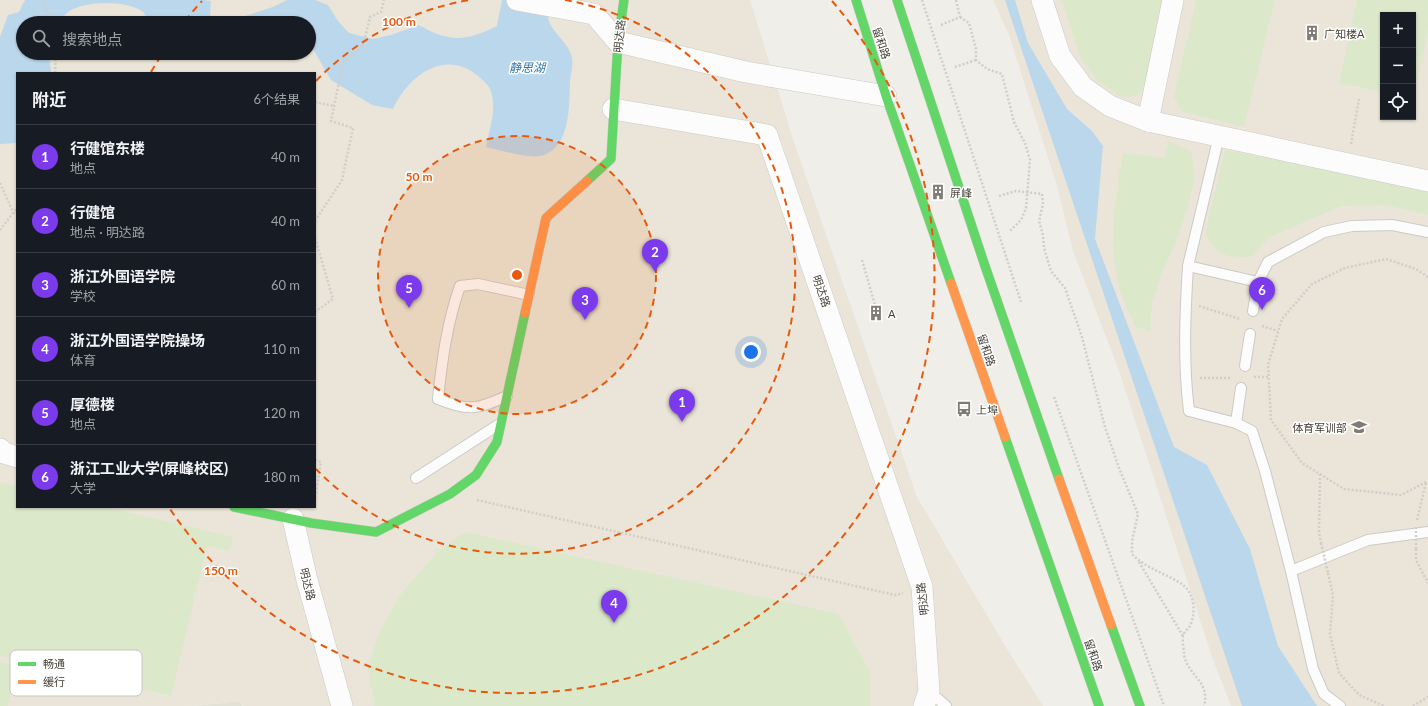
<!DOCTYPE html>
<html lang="zh">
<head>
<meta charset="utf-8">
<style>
	body { margin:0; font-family:Lato,"Noto Sans SC",sans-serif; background:#20242c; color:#f1f3f6 }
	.controls { position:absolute; right:12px; top:12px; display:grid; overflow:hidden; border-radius:0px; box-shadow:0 1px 3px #0004 }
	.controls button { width:36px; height:36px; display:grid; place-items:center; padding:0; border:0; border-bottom:1px solid #363941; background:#171b24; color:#f1f3f6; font:20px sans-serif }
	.you { position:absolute; left:751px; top:352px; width:14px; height:14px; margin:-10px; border:3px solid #fff; border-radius:50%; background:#1a73e8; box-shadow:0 0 0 6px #1a73e833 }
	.badge { display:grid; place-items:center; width:26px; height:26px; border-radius:50%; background:#7c3aed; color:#fff; font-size:13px; font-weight:700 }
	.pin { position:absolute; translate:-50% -33px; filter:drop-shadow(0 1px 2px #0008) }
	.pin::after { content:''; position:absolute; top:21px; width:14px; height:12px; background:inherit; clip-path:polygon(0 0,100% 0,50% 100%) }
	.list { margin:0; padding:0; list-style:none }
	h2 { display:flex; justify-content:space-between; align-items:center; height:52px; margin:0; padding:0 16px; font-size:17px }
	h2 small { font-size:13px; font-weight:400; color:#9ea1a6 }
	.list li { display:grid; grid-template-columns:26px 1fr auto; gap:12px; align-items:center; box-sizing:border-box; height:64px; padding:0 16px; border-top:1px solid #363941 }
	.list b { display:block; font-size:15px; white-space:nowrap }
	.list p { margin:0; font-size:13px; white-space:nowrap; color:#9ea1a6 }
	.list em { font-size:13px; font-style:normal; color:#9ea1a6 }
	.icon { flex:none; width:22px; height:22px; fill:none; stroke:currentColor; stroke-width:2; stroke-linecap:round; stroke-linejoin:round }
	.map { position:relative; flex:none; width:1428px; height:706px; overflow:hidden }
	.search { position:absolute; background:#171b24; box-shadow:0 1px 3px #0004; left:16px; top:16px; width:300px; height:44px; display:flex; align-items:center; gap:10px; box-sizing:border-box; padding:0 14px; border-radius:22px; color:#9ea1a6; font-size:15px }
	.panel { position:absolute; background:#171b24; box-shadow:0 1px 3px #0004; left:16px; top:72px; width:300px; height:436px; border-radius:0px }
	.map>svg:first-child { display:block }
	.residential { fill:#e3e0d6 }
	.education { fill:#eae5d8; fill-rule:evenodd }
	.green { fill:#dce8ca }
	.water { fill:#bbd7eb }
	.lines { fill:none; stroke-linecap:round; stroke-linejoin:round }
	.lane-casing { stroke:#cccac5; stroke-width:12 }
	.street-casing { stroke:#cccac5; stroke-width:22 }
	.fast-casing { stroke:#cecbc0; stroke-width:10 }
	.slow-casing { stroke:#cecbc0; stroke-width:10 }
	.path { stroke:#d0cecb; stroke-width:2.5; stroke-dasharray:2 2; stroke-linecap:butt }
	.lane { stroke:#fdfcfc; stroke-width:10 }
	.street { stroke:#fdfcfc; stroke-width:21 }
	.fast { stroke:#63d668; stroke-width:9 }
	.slow { stroke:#ff974d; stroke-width:9 }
	.path-bridge { stroke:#d0cecb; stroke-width:2.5; stroke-dasharray:2 2; stroke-linecap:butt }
	.ring { fill:none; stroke:#e8590c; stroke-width:2; stroke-dasharray:7 5 }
	.labels { text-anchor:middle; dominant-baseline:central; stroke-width:3; stroke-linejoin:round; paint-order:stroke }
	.poi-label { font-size:11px; fill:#443f36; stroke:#fff; text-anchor:start }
	.street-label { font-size:11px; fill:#443f36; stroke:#fff }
	.water-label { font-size:12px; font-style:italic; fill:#3476ab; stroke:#fff }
	.key { fill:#fff; stroke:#c7c5c3; stroke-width:1 }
	.key-label { font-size:11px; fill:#443f36 }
	.centre { fill:#e8590c; stroke:#fff; stroke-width:2 }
	.ring-label { font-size:12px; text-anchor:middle; font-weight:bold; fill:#e8590c; stroke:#fff; stroke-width:3; stroke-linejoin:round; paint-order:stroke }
</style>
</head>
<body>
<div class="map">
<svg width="1428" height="706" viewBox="0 0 1428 706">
	<rect width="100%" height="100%" fill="#efeee9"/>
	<path class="residential" d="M240,701L242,706H195Z"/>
	<g class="education">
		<path d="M0,0H750L794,142L917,497L1004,644L1043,706H243L240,701L191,706H0ZM23,23H309V53H23ZM17,73H315V507H17Z"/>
		<path d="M993,0H1428V706H1231L1212,657L1118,368L1073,251L1057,186L1009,35ZM1383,15H1413V117H1383Z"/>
	</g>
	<g class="green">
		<path d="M1062,0H1166L1150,83L1137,96L1121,97L1097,80L1080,57Z"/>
		<path d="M1196,0H1275L1244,127L1183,112L1174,97Z"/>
		<path d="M1357,0H1428V29L1414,98L1413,15H1383V92L1339,83Z"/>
		<path d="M1169,141L1191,151L1195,174L1188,207L1175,244L1161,274L1152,304L1150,331L1136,327C1132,317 1127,308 1123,299C1106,252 1114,200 1123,153L1164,158Z"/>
		<path d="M1225,150L1428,189V215L1386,205L1341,206L1270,237L1251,257C1224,257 1219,257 1205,234Z"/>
		<path d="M0,482L17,486V507H105L233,537L230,551L207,546L171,696L0,656Z"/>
		<path d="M465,532L839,614L870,673V706H374L368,668L379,633L400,595L438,551Z"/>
		<path d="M0,662L16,666L8,706H0Z"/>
	</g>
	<g class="water">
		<path d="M25,0H204L211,1L210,15L226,22L273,7L287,0H315L328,5L338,21L349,33L373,39L391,35L419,25C449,43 467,41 497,26L502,0H551C550,5 548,10 548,15C547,28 567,41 571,54C574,62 571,73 570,81C569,105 571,145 544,155C530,160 501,150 486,147C489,130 496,112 492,95C491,87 484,81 478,76C445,48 408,76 393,109L372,105L331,80L309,42V23H148C147,20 145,14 143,12C127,0 83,0 67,13C64,15 62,20 60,23H23V53H49L51,73H17V143L0,144V37L8,15L19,12Z"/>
		<path d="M1005,0H1015L1028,43L1067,109L1092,131L1103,146L1095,239L1174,447L1207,465L1250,549L1278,646L1317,706H1242Z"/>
	</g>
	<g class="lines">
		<defs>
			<g id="lane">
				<path d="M1219,136L1188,266L1258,282"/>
				<path d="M1188,266C1185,315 1183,362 1189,411L1236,423L1252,431L1265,471L1291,571L1368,540L1428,532"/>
				<path d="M1253,311L1258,282L1268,262L1324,232L1352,226L1392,225L1428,232"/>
				<path d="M1245,366L1250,334"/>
				<path d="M507,396C478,409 469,412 438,399C442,360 447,323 460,286L478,284L529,295"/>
				<path d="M1236,423L1241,388"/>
				<path d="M416,478L498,425"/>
				<path d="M1291,571L1313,669L1324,694L1340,706"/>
				<path d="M929,691L946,706"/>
			</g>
			<g id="street">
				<path d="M517,0L594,14L618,42L746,72L886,96"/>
				<path d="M1042,0L1060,56L1083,87L1110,106L1148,121L1428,181"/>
				<path d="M613,109L767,135L922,587L929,691L924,706"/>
				<path d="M1148,121L1173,0"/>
				<path d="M0,449L4,453L17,457"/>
				<path d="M293,519L307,580L342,706"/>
			</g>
			<g id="fast">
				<path d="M856,0L886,96L951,283"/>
				<path d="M897,0L985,266L1059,479"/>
				<path d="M587,181L611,159L618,42L624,0"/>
				<path d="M1005,437L1099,706"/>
				<path d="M234,507L311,523L376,532L450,494L476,475L497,442L525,313"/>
				<path d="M1111,625L1140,706"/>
			</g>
			<g id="slow">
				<path d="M951,283L1005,437"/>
				<path d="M525,313L546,218L587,181"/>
				<path d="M1059,479L1111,625"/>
			</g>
		</defs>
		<use href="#lane" class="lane-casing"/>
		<use href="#street" class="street-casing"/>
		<use href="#fast" class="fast-casing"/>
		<use href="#slow" class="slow-casing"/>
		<g class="path">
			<path d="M42,0L43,7L60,23"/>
			<path d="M922,0L1021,302"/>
			<path d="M960,17L969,23L976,49V60L987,69L1002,74L1014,122L1025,143L1030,160L1026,208L1021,220L1010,231"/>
			<path d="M941,25L960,17L956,0"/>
			<path d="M955,67L976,60"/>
			<path d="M55,73L56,53"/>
			<path d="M315,102L334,106"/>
			<path d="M1351,144L1359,99"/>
			<path d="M0,183L14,214"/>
			<path d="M999,196L1016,191L1042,194L1043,204L1039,221L1043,235L1044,248L1051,271L1065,288L1082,337L1105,427L1119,468L1138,514L1132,541V554C1147,571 1179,577 1188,590C1195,600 1195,615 1190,626C1188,629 1184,632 1183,636C1182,641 1184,649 1184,654C1187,676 1211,681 1204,706"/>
			<path d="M315,221L342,180L353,128L331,121L343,63L363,46L370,17L381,12L384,0"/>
			<path d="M0,230L17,208"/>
			<path d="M315,238L333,299L315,312"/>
			<path d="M862,260L880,322"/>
			<path d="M1428,277L1416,269L1386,259L1345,268L1312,284L1282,319L1268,365L1271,420L1302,463L1344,489L1401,495L1428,481"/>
			<path d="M1199,306L1240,319"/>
			<path d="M1262,326L1278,331"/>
			<path d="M1254,377H1269"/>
			<path d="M1200,378H1231"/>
			<path d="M1054,397L1164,706"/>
			<path d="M315,460L321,462L315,499"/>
			<path d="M1320,474L1319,532L1321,543"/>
			<path d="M477,500L895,595L903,593"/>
			<path d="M1417,520L1426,482"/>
			<path d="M1416,549V560L1428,583"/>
			<path d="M1139,562L1183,636"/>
			<path d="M1328,573L1333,595L1330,634L1339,673L1359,695L1384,706"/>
			<path d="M1413,706L1428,697"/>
		</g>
		<use href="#lane" class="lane"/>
		<use href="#street" class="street"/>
		<use href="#fast" class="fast"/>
		<use href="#slow" class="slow"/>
		<g class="path-bridge">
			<path d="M1416,527V549"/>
			<path d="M1321,543L1328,573"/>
		</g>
	</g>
	<circle cx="517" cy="275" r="139" fill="#e8590c" fill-opacity=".12"/>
	<g class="ring">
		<circle cx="517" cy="275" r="139"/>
		<path d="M316 81A279 279 0 0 1 469 0M565 0A279 279 0 1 1 316 469"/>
		<path d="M151 72A418 418 0 0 1 163 53M185 21A418 418 0 0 1 202 1M832 1A418 418 0 1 1 170 509"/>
	</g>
	<defs>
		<symbol id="building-bare" viewBox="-9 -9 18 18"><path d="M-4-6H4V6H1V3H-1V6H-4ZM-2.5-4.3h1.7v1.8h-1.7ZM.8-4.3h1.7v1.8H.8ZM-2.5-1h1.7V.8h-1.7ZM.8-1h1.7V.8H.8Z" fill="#807c75" stroke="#fff" stroke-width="2.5" paint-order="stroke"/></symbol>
		<symbol id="bus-bare" viewBox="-9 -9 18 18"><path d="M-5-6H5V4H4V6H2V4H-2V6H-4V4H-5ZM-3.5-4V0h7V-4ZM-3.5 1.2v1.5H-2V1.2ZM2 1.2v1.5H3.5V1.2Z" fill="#807c75" stroke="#fff" stroke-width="2.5" paint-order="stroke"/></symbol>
		<symbol id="university-bare" viewBox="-9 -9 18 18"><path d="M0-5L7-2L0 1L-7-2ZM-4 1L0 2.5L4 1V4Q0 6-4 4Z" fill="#807c75" stroke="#fff" stroke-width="2.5" paint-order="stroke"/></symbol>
	</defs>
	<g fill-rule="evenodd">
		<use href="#building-bare" x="1301" y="22" width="22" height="22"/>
		<use href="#building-bare" x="927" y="181" width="22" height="22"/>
		<use href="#building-bare" x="865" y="302" width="22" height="22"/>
		<use href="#bus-bare" x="953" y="398" width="22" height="22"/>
		<use href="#university-bare" x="1348" y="416" width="22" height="22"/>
	</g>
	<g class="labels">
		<g class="poi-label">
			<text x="1324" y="33">广知楼A</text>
			<text x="950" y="192">屏峰</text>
			<text x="888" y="313">A</text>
			<text x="976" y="409">上埠</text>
			<text x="1347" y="427" text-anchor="end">体育军训部</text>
		</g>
		<g class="street-label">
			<text transform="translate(619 36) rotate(-84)">明达路</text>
			<text transform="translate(882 43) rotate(72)">留和路</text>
			<text transform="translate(822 291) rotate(71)">明达路</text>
			<text transform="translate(987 350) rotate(71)">留和路</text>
			<text transform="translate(308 584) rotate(76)">明达路</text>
			<text transform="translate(922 599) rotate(-97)">明达路</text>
			<text transform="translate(1094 655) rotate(71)">留和路</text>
		</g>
		<g class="water-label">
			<text x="527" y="67">静思湖</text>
		</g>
	</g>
	<rect x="10" y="650" width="132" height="46" rx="6" class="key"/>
	<rect x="18" y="662" width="18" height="4" fill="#63d668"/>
	<rect x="18" y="680" width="18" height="4" fill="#ff974d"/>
	<g class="key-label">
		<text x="43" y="668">畅通</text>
		<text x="43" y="686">缓行</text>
	</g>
	<circle cx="517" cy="275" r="6" class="centre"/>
	<g class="ring-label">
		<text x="399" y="26">100 m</text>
		<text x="419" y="181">50 m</text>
		<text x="221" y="575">150 m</text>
	</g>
</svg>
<div class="controls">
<button>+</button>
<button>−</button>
<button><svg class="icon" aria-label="locate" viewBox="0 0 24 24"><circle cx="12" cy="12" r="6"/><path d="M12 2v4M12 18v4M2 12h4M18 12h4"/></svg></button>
</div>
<div class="you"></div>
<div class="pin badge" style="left:682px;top:422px">1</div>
<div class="pin badge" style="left:655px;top:272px">2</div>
<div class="pin badge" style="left:585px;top:320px">3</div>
<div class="pin badge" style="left:614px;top:623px">4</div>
<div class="pin badge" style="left:409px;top:308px">5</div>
<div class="pin badge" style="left:1262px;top:310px">6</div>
<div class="search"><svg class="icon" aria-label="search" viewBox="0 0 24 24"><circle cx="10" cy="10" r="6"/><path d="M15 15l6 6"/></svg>搜索地点</div>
<section class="panel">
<h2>附近<small>6个结果</small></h2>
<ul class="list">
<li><span class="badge">1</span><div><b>行健馆东楼</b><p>地点</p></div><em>40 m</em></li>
<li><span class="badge">2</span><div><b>行健馆</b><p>地点 · 明达路</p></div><em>40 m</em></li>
<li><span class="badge">3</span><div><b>浙江外国语学院</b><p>学校</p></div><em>60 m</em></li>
<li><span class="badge">4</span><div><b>浙江外国语学院操场</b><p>体育</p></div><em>110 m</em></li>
<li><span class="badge">5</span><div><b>厚德楼</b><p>地点</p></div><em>120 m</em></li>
<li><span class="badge">6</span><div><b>浙江工业大学(屏峰校区)</b><p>大学</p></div><em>180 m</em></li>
</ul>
</section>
</div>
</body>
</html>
